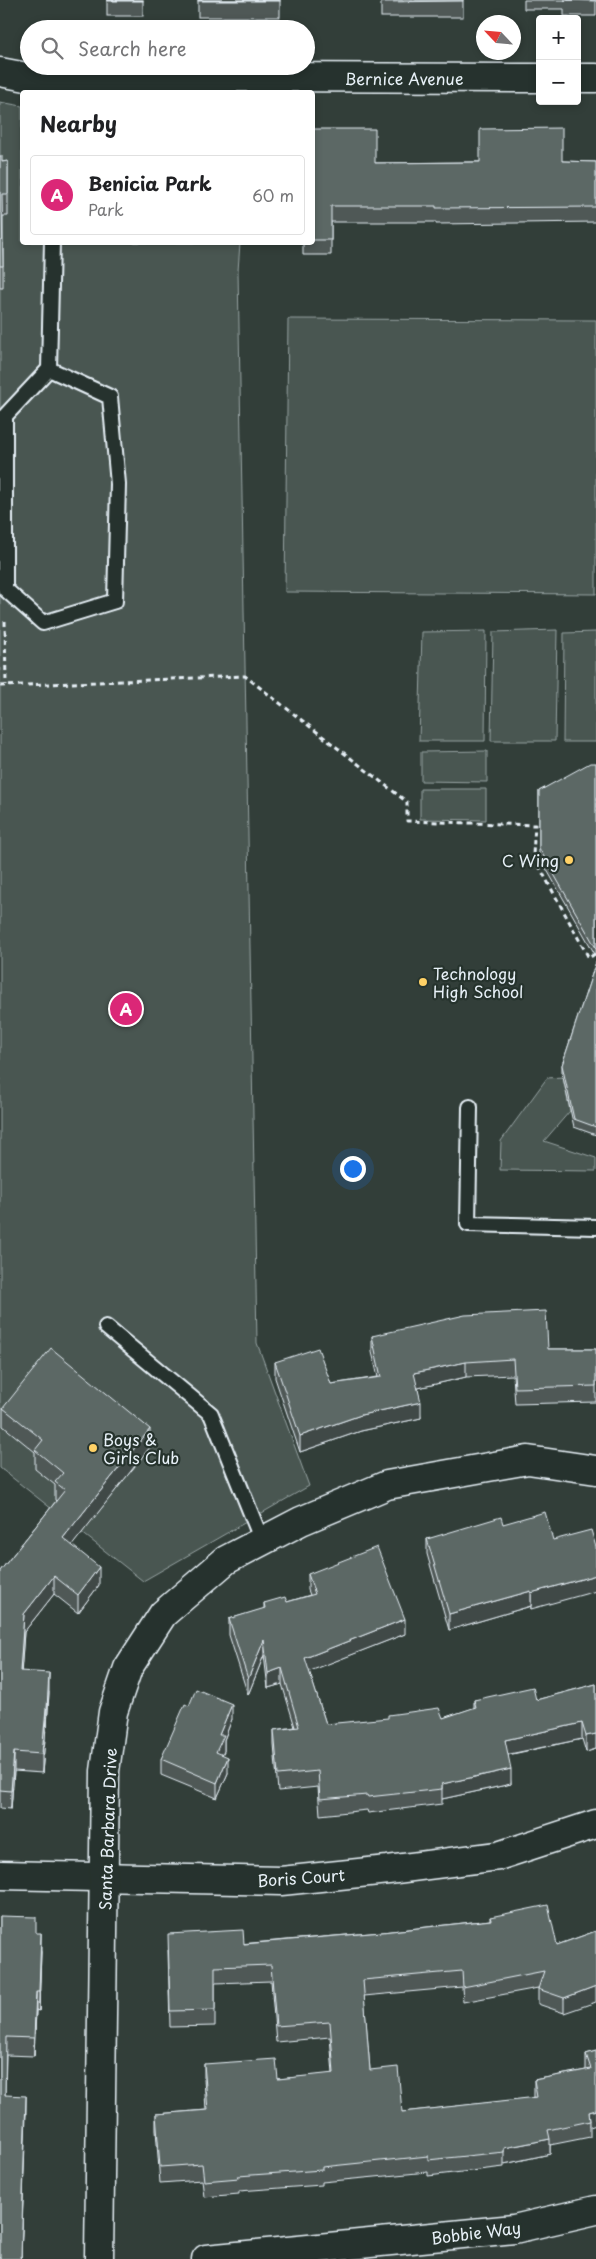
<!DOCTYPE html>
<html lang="en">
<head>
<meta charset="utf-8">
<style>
	body { margin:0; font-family:"Playpen Sans",sans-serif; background:#f2f2f2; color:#202124 }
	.controls { position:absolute; right:15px; top:15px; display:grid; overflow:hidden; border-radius:5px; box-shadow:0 2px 8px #0003 }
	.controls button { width:45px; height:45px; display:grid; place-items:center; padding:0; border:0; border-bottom:1px solid #e0e0e0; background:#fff; color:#202124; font:25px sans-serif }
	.compass { position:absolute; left:476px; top:15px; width:45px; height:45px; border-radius:50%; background:#fff; box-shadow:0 2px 8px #0003; rotate:296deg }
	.you { position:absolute; left:352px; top:1168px; width:18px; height:18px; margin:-12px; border:4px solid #fff; border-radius:50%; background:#1a73e8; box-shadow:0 0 0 8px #1a73e833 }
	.badge { display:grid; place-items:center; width:32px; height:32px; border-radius:50%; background:#db2777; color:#fff; font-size:16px; font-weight:700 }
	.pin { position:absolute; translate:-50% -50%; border:2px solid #fff; box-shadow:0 1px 5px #0006 }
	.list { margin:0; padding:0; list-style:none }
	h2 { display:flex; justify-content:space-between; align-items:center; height:65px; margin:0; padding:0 20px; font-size:21px }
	h2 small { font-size:16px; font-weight:400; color:#757577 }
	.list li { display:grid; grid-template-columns:32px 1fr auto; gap:15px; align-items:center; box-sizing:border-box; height:80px; margin:0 10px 10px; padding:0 10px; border:1px solid #e0e0e0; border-radius:5px }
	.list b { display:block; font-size:19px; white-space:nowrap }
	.list p { margin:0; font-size:16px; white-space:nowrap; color:#757577 }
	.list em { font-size:16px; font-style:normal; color:#757577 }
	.icon { flex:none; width:28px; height:28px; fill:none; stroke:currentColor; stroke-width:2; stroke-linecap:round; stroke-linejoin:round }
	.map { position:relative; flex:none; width:596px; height:2259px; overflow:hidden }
	.search { position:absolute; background:#fff; box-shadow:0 2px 8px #0003; left:20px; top:20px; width:295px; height:55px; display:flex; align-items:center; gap:12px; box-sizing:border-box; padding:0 18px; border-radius:28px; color:#757577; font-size:19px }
	.panel { position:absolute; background:#fff; box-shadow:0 2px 8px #0003; left:20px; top:90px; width:295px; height:155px; border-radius:5px }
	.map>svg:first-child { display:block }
	.green { fill:#495651; stroke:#98a4a4 }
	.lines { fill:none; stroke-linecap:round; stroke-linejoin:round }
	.lane-casing { stroke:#e8f1f8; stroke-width:18 }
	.street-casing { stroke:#e8f1f8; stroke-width:31 }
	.path { stroke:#e8f1f8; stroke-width:3; stroke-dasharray:5 4; stroke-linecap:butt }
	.lane { stroke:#26332d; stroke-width:14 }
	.street { stroke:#26332d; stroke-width:28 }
	.wall { fill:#4f5957; stroke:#e8f1f8 }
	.shaded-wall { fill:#404947; stroke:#e8f1f8 }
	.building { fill:#5c6865; stroke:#e8f1f8 }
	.poi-dot { fill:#ffd166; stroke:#26332d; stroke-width:2 }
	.labels { text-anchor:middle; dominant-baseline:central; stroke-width:4.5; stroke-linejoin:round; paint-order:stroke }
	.street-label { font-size:16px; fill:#e8f1f8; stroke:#26332d }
	.poi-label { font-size:16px; fill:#e8f1f8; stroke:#26332d; text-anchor:start }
</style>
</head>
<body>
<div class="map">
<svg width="596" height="2259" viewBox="0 0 596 2259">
	<rect width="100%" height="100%" fill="#323e39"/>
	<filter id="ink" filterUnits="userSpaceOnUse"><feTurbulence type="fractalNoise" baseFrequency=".02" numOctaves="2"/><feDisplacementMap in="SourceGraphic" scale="10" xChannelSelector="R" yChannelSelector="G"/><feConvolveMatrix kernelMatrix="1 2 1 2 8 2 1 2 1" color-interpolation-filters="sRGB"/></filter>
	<g filter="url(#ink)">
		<g class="green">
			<path d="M0,102L22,106V242L240,243L238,271L257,1343L309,1486L143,1581L0,1468Z"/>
			<path d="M288,319L596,320V594L285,592Z"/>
			<path d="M557,630L555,741H491L493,632Z"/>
			<path d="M486,631L485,741H419L422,632Z"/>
			<path d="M596,632V742H563L564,633Z"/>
			<path d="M487,751V782L421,781V752Z"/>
			<path d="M420,789H486V820L420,819Z"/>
			<path d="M563,1077L570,1111L544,1141L596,1158V1171L500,1170L501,1141L547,1078Z"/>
		</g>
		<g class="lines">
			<defs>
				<g id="lane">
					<path d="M49,369L110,397L118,484L115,601L43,623L5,589V416L49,369L52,242"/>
					<path d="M470,1107L468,1224L596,1227"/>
					<path d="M106,1327L211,1414L262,1541"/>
				</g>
				<g id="street">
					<path d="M0,72L53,82L223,77L540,78"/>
					<path d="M577,78H596"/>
					<path d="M0,1875L281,1881L388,1870L498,1856L596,1824"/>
					<path d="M99,2259L105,1771L113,1712L128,1668L163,1614L226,1560L301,1521L387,1485L528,1460L596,1470"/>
					<path d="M206,2259L514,2229L596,2210"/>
				</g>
			</defs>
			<use href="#lane" class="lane-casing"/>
			<use href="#street" class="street-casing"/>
			<g class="path">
				<path d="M5,621L6,685"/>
				<path d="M0,686L245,676L407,802V821L535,825L533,855L589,958L596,953"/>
			</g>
			<use href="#lane" class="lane"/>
			<use href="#street" class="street"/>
		</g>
		<g class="wall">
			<rect x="107" y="0" width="36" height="16"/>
			<rect x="198" y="0" width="82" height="17"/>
			<rect x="381" y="0" width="82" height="17"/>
			<path d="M524,0H596V16H564V9H524Z"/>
			<path d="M312,129L375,163L562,161L596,162V222L436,224V222H331V255H303V242H312Z"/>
			<path d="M0,156L2,162L8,161V216H3V288H0Z"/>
			<path d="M596,763V956L539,856V791Z"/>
			<path d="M596,962V1135L574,1127L562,1073V1065Z"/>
			<path d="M372,1336L548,1349H596V1402L515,1404L513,1375L466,1377L418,1388L421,1418L361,1431L300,1452L275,1378V1362L331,1384L378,1377L372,1352Z"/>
			<path d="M3,1408L150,1447L72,1545L99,1585L78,1613L54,1594L24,1632L21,1672L49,1692L47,1727H46L42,1773L14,1771L11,1809L0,1808V1571L56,1501L55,1500V1485L35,1469V1452L3,1426Z"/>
			<path d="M503,1524L553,1540L531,1609V1606L449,1630L427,1554V1539Z"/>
			<path d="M308,1574L405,1634L309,1671L326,1724L443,1718L474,1708V1700H536L596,1684V1749L586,1752L582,1739L508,1755L511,1784L442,1799V1804L368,1813L367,1810L320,1815L318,1787L278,1791L274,1745V1730L295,1727L282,1684L268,1688L264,1655L248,1695L229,1635V1619L264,1609V1603L287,1602L310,1595L308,1590Z"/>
			<path d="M189,1706L232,1719L224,1740V1751L222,1754L228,1773L217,1798L161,1775V1759Z"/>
			<path d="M0,1916L36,1933L41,1952L39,2011L36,2010L34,2056L6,2055L5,2095L26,2114L0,2259Z"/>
			<path d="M490,1917L557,1945L596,1931L564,2013L538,2004V1988L463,2002L462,1987L364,1996L370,2070L402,2112L534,2098V2080L586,2070V2054L596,2051L590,2127V2137L550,2145V2154L504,2164V2167L428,2176V2172L322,2182V2185L239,2191V2194L204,2197L202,2180L160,2183L156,2130V2114L206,2110L204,2079V2064L278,2079L333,2074L330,2037L276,2042L271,1981L215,1983V2026L170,2027L168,1950L382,1932L490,1920Z"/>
		</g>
		<g class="shaded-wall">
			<path d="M466,1362V1377L414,1389V1373Z"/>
			<path d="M421,1402V1418L361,1431L300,1452V1436L361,1415Z"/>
			<path d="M150,1429V1447L63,1557V1538Z"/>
			<path d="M99,1567V1585L78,1613V1595Z"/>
			<path d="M596,1575V1591L531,1609V1593Z"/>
			<path d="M54,1576V1594L24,1632L20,1690V1671L24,1614Z"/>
			<path d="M531,1591V1606L449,1630V1614Z"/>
			<path d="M405,1619V1634L305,1673V1658Z"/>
			<path d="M264,1640V1655L248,1695V1679Z"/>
			<path d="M282,1668V1684L268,1688V1673Z"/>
			<path d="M49,1673V1692L47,1727V1709Z"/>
			<path d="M232,1704V1719L224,1740V1751L216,1768V1752L219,1735Z"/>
			<path d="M46,1708V1727L42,1773V1754Z"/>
			<path d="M582,1723V1739L505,1755V1740Z"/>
			<path d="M596,1734V1749L586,1752V1736Z"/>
			<path d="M14,1752V1771L11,1809V1791Z"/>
			<path d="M228,1757V1773L217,1798V1783Z"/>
			<path d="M511,1769V1784L442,1799V1784Z"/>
			<path d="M41,1933V1952L39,2011V1992Z"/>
			<path d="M596,1986V2002L564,2013V1998Z"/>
			<path d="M36,1992V2010L34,2056V2038Z"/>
			<path d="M26,2096V2114L21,2259Z"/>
			<path d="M596,2110V2125L590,2127V2121L589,2112Z"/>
			<path d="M550,2139V2154L504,2164V2148Z"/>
		</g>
		<g class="building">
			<rect x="107" y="0" width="36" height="1"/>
			<rect x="198" y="0" width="82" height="1"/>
			<path d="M381,0H463V1L381,2Z"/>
			<path d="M564,0H596V1Z"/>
			<path d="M562,128V161L596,162V207L436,208V206H331V240H312V129H375V163L480,162V129Z"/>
			<path d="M0,156H2V162L8,161V194H2L3,266H0Z"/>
			<path d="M590,763H596V948L539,848V791Z"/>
			<path d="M596,962V1127L574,1119L562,1065Z"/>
			<path d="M546,1311L548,1349H596V1386L515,1388L513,1359L466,1362L414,1373L421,1402L361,1415L300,1436L275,1362L318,1348L331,1384L381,1377L372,1336L465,1315Z"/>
			<path d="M51,1348L150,1429L63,1538L99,1567L78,1595L54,1576L24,1614L20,1671L49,1673L47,1709L46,1708L42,1754L14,1752L11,1791L0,1790V1571L65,1490L55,1482L63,1473L35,1450L43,1440L3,1408Z"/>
			<path d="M545,1512L553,1540L591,1530L596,1547V1575L531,1593V1591L449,1614L427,1539L501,1517L503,1524Z"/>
			<path d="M377,1547L405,1619L305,1658L326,1724L388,1718V1715L439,1708L443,1718L476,1707L474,1700L533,1687L536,1700L596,1684V1734L586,1736L582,1723L505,1740L511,1769L442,1784V1789L368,1797L367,1795L320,1799L318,1771L278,1775L274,1730L299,1727L282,1668L268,1673L264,1640L248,1679L229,1619L265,1608L264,1603L285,1597L287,1602L315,1594L308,1574Z"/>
			<path d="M196,1689L232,1704L219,1735H224L216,1752L228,1757L217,1783L161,1759L185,1704L189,1706Z"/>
			<path d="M548,1905L557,1945L596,1931V1986L564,1998L538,1989L544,1971L463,1987L462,1971L363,1980L370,2070L398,2067L402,2112L537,2097L534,2080L591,2069L586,2054L596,2051V2110L589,2112L590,2121L548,2130L550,2139L504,2148V2152L428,2160V2156L322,2167V2170L238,2176L239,2178L204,2181L202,2164L160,2167L156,2114L208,2110L204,2064L276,2059L278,2079L334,2073L330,2022L276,2026L271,1965L215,1967V2010L170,2011L168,1934L243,1930L244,1944L382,1932L491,1920L490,1917Z"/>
			<path d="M0,1916L36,1917V1933H41L39,1992H36L34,2038L6,2037L5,2095L26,2096L21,2259H0Z"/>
		</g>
	</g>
	<g class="poi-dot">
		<circle cx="569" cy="860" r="5"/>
		<circle cx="423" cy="982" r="5"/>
		<circle cx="93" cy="1448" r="5"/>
	</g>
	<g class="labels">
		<g class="street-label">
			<text x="404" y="78">Bernice Avenue</text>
			<text transform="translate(107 1829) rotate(-88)">Santa Barbara Drive</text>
			<text transform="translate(301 1877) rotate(-4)">Boris Court</text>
			<text transform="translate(476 2232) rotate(-7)">Bobbie Way</text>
		</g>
		<g class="poi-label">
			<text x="559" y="860" text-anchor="end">C Wing</text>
			<text x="433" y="973">Technology<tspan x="433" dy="18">High School</tspan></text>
			<text x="103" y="1439">Boys &amp;<tspan x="103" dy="18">Girls Club</tspan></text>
		</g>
	</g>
</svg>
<div class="controls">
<button>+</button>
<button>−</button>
</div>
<svg class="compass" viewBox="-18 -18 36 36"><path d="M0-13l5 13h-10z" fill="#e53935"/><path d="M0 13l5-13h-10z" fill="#757577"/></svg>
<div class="you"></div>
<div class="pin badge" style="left:126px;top:1009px">A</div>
<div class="search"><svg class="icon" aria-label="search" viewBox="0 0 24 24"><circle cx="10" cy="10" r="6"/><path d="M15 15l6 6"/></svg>Search here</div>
<section class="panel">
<h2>Nearby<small></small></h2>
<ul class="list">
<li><span class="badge">A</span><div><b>Benicia Park</b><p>Park</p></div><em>60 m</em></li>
</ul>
</section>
</div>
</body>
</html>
